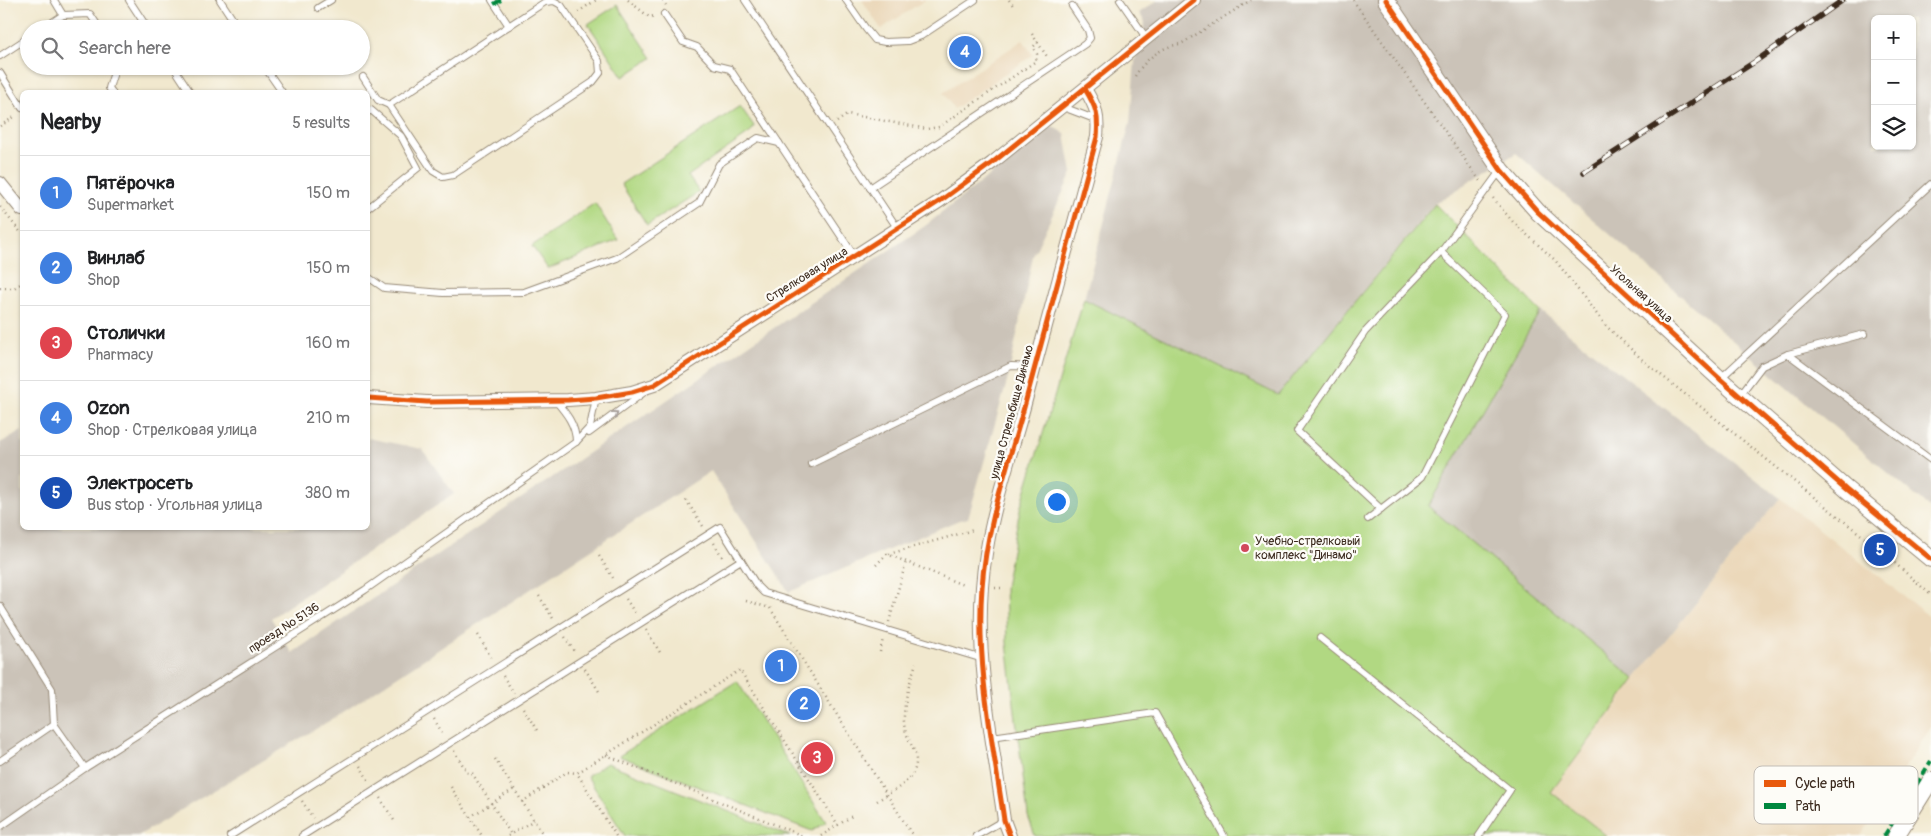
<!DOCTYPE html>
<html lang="en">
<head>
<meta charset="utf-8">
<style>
	body { margin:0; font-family:Pangolin,sans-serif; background:#f2f2f2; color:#202124 }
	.controls { position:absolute; right:15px; top:15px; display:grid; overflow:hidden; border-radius:8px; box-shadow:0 1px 4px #0004 }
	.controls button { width:45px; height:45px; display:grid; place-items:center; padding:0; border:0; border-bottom:1px solid #e0e0e0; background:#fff; color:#202124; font:25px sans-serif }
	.you { position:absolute; left:1056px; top:501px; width:18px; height:18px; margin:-12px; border:4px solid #fff; border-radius:50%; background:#1a73e8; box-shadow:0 0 0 8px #1a73e833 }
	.badge { display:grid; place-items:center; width:32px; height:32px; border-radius:50%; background:#d1495b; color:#fff; font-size:16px; font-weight:700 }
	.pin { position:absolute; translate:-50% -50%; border:2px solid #fff; box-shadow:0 1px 5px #0006 }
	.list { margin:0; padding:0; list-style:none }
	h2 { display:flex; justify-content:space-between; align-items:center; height:65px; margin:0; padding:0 20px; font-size:21px }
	h2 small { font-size:16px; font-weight:400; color:#757577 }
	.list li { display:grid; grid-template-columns:32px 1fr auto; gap:15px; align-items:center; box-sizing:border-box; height:75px; padding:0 20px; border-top:1px solid #e0e0e0 }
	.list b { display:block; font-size:19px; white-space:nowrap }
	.list p { margin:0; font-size:16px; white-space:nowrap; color:#757577 }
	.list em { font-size:16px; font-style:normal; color:#757577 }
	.icon { flex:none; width:28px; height:28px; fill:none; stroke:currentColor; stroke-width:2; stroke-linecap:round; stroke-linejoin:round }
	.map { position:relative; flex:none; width:1931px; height:836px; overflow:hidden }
	.search { position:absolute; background:#fff; box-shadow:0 1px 4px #0004; left:20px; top:20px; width:350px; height:55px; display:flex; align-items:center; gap:12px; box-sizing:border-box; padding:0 18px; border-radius:28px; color:#757577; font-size:19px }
	.panel { position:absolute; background:#fff; box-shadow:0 1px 4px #0004; left:20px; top:90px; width:350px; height:440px; border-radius:8px }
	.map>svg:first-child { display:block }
	.built { fill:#ebd8ba }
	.industrial { fill:#cbc3b8; fill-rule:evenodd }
	.park { fill:#b1d882; stroke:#768150 }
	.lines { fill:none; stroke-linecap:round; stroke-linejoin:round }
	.service-casing { stroke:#968976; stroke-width:8 }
	.minor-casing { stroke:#968976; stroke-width:14 }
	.tertiary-casing { stroke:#968976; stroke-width:18 }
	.path { stroke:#968976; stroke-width:2.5; stroke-dasharray:1 4; stroke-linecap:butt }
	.service { stroke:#fff; stroke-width:6 }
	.minor { stroke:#fff; stroke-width:12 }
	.tertiary { stroke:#fff; stroke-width:16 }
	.rail-casing { stroke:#3b2a1e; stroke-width:5.5 }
	.rail { stroke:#fdfcf7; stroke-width:4; stroke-dasharray:11; stroke-linecap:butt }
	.quiet { stroke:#00873e; stroke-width:4; stroke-dasharray:8 4; stroke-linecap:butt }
	.cycleway-casing { stroke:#fdfcf7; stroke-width:8 }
	.cycleway { stroke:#e8590c; stroke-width:5 }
	.oneway { stroke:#a79f9a }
	.poi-dot { fill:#d1495b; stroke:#fdfcf7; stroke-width:2 }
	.labels { text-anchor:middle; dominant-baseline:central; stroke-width:4.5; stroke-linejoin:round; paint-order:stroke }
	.street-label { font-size:12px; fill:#3b2a1e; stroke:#fdfcf7 }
	.poi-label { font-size:12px; fill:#3b2a1e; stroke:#fdfcf7; text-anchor:start }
	.key { fill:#fdfcf7; stroke:#c3bdb6; stroke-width:1 }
	.key-label { font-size:14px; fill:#3b2a1e }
</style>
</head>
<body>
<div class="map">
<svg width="1931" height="836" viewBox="0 0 1931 836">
	<rect width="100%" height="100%" fill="#fdfcf7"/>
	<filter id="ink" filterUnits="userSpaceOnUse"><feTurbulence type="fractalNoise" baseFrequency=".02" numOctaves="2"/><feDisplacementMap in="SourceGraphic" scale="10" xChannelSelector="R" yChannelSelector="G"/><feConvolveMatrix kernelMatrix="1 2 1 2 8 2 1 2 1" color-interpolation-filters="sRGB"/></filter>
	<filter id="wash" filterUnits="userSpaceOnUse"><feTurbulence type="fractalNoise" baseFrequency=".0096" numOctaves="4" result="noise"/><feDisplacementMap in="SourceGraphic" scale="20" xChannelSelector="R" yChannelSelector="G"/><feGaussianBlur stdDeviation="1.12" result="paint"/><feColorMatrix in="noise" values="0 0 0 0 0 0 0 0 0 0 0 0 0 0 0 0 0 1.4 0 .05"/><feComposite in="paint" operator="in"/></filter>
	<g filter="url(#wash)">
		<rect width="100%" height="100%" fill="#f1e8ce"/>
		<g class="built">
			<path d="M862,0H925L881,29Z"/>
			<path d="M1023,40L1033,55L954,109L943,93Z"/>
			<path d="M1780,498L1931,618V727L1861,836H1607L1551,792L1635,679Z"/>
		</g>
		<g class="industrial">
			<path d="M1158,0H1931V509L1762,366L1516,153L1434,204L1278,395L1084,299L1130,123L1135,61L1145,22L1139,13ZM1875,19H1912V146H1875Z"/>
			<path d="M1052,126L1065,134L1072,173L1033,256L1008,378L968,518L959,520L789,592L711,471L334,718L138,836H0V443L22,431V528H368V438L422,449L454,494L271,618L292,653L925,226Z"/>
			<path d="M1540,311L1780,498L1635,679L1428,506Z"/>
		</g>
		<g class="park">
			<path d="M617,5L652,58L623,77L588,24Z"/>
			<path d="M740,106L754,126L751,132L688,176L699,192L647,225L621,184Z"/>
			<path d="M595,203L618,240L548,269L532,246Z"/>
			<path d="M1435,204L1540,311L1428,506L1635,679L1551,792L1607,836H1035L1028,816L1015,712L1007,643L1005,587L1020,509L1084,299L1278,395Z"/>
			<path d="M737,681L826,822L812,831L619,756Z"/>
			<path d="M607,763L790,836H625L587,776Z"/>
		</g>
	</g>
	<g filter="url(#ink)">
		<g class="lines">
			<defs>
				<g id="service">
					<path d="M54,0L63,15L90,14L100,29"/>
					<path d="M129,0L148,29"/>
					<path d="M220,0L239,29"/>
					<path d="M492,0L509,26"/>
					<path d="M745,0L898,229"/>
					<path d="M846,0L866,29L875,40L885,42L908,41L921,36L975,0"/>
					<path d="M1120,0L1147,39"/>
					<path d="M554,1L561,5L599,61L600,73L593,82L453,175L443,177L433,171L389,105L545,2Z"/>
					<path d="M318,8L331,0"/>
					<path d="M664,14L683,42L697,47L714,65L730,69L779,143"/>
					<path d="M42,29L63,15"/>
					<path d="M0,56L29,37"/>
					<path d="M173,66L190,92"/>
					<path d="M264,66L282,92"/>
					<path d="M0,73L22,108"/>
					<path d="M363,77L378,100L389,105"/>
					<path d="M112,92L109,88L116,66"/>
					<path d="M1063,107L1097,120"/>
					<path d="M368,112L371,110L401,136L418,168L368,208"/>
					<path d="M870,188L1085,44L1090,38L1088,30L1072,6"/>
					<path d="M368,277L384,288L443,293L524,292L617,258L699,203L719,164L758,138L779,143L855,257"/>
					<path d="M1788,354L1864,334"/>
					<path d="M1721,378L1931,184"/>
					<path d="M1740,395L1762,366L1788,354L1931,460"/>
					<path d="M555,400C566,413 576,425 576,442"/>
					<path d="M589,433L643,393"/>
					<path d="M811,464L1011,366L1035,367"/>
					<path d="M1381,509L1297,431L1365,332L1441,252"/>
					<path d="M1368,519L1422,477L1505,314L1441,252L1500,171"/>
					<path d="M0,606L52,689L54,724L85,768"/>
					<path d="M1320,638L1510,790L1479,836"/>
					<path d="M992,737L1155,713L1224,836"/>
					<path d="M0,761L54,724"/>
					<path d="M0,827L85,768L365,590L576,442L590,427L596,398"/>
					<path d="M230,836L720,527L757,586L764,593L983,659"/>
					<path d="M302,836L741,560"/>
					<path d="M976,836L1004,820"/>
				</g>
				<g id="minor">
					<path d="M0,183L22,210"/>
					<path d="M368,398L427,402L568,400L596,398L632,392L654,385L940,201L992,163L1194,0"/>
					<path d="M1010,836L1004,820C993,744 976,665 982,587C986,528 1007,468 1023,411C1048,319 1073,228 1097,137C1099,115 1096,107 1085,89"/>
				</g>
				<g id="tertiary">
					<path d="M1386,0L1501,170L1538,212L1720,379L1846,489L1931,559"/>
					<path d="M1896,836L1931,780"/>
				</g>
			</defs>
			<use href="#service" class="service-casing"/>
			<use href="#minor" class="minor-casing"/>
			<use href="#tertiary" class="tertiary-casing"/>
			<g class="path">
				<path d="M628,0L649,17L655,16"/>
				<path d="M663,0L666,5"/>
				<path d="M1009,0L1014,7"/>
				<path d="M1353,0L1480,181"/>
				<path d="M578,12L596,0"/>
				<path d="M1032,34L1048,58"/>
				<path d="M1135,76C1145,60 1161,46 1181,44L1251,0"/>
				<path d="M837,122L848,114L927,129L939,127L1036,61L1037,54L1033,47L1038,42"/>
				<path d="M0,126L16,116"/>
				<path d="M1493,198L1513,222L1555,260L1606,326L1646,363L1880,550L1931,595"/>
				<path d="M0,207L22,234"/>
				<path d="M0,288H14L22,283"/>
				<path d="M686,500L703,526"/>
				<path d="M714,543L724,560"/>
				<path d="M889,554L973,530"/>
				<path d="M599,556L615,581"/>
				<path d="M876,565L887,554L963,585"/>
				<path d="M995,588H1002"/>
				<path d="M539,596L554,620"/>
				<path d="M626,599L636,615"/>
				<path d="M746,601L770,608L913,836"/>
				<path d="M889,622L906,562"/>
				<path d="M646,630L661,654"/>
				<path d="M478,635L492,659"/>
				<path d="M565,637L575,653"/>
				<path d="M880,652L883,639"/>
				<path d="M585,669L600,693"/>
				<path d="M503,676L514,693"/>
				<path d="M523,708L538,732"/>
				<path d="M434,719L444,736"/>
				<path d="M454,751L469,775"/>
				<path d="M606,755L803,836"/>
				<path d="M495,759L544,836"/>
				<path d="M360,766L370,783"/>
				<path d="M472,773L512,836"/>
				<path d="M451,787L482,836"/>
				<path d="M380,798L395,822"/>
				<path d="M302,801L313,818"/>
				<path d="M877,801C895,789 924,778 914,751C910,741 905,734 904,723C903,702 910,682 916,663"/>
				<path d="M522,802L567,772L577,773"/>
				<path d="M470,817L514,789"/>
				<path d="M508,836L534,820"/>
				<path d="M616,836L577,773L740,670L838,825"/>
				<path d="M821,836L852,816"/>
			</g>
			<use href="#service" class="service"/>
			<use href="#minor" class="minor"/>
			<use href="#tertiary" class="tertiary"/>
			<defs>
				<path id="rail" d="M1584,172L1756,61L1843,0"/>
			</defs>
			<use href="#rail" class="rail-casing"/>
			<use href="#rail" class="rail"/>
			<g class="quiet">
				<path d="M494,4L501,0"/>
				<path d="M1884,836L1931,761"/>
			</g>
			<defs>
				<g id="cycleway">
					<path d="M1386,0L1501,170L1538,212L1720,379L1846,489L1931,559"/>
					<path d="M368,398L427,402L568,400L596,398L632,392L654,385L940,201L992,163L1194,0"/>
					<path d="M1010,836L1004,820C993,744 976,665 982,587C986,528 1007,468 1023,411C1048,319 1073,228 1097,137C1099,115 1096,107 1085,89"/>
				</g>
			</defs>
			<use href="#cycleway" class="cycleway-casing"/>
			<use href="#cycleway" class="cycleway"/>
		</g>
		<defs><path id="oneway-chevron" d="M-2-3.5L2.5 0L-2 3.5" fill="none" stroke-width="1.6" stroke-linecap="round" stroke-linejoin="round" transform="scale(1.25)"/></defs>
		<use class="oneway" href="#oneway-chevron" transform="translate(615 414) rotate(-36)"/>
	</g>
	<circle class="poi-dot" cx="1245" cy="548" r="5"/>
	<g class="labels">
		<g class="street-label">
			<text transform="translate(807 275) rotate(-32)">Стрелковая улица</text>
			<text transform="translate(1641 294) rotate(42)">Угольная улица</text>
			<text transform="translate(1012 412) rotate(-75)">улица Стрельбище Динамо</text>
			<text transform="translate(284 628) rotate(-33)">проезд № 5136</text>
		</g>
		<g class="poi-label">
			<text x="1255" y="541">Учебно-стрелковый<tspan x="1255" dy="14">комплекс "Динамо"</tspan></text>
		</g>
	</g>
	<rect x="1754" y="766" width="164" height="58" rx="8" class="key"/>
	<rect x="1764" y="780" width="22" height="7" fill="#e8590c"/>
	<rect x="1764" y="803" width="22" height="6" fill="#00873e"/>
	<g class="key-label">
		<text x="1795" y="788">Cycle path</text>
		<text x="1795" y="811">Path</text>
	</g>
</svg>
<div class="controls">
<button>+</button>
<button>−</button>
<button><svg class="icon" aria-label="layers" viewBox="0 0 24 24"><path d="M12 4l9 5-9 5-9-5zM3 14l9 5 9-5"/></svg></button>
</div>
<div class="you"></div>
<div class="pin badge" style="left:781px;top:666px;background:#3f7fe0">1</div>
<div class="pin badge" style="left:804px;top:704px;background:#3f7fe0">2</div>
<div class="pin badge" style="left:817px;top:758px;background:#e0444e">3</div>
<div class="pin badge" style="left:965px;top:52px;background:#3f7fe0">4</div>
<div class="pin badge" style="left:1880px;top:550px;background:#1a4fb4">5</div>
<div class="search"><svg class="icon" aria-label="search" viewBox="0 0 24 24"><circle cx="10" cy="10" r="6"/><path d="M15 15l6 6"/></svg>Search here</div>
<section class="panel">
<h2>Nearby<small>5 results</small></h2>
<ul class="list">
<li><span class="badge" style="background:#3f7fe0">1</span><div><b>Пятёрочка</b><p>Supermarket</p></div><em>150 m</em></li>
<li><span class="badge" style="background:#3f7fe0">2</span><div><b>Винлаб</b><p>Shop</p></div><em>150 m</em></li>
<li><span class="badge" style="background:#e0444e">3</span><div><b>Столички</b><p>Pharmacy</p></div><em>160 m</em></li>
<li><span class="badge" style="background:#3f7fe0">4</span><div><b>Ozon</b><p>Shop · Стрелковая улица</p></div><em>210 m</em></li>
<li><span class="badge" style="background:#1a4fb4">5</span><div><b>Электросеть</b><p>Bus stop · Угольная улица</p></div><em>380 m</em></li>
</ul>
</section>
</div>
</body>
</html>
